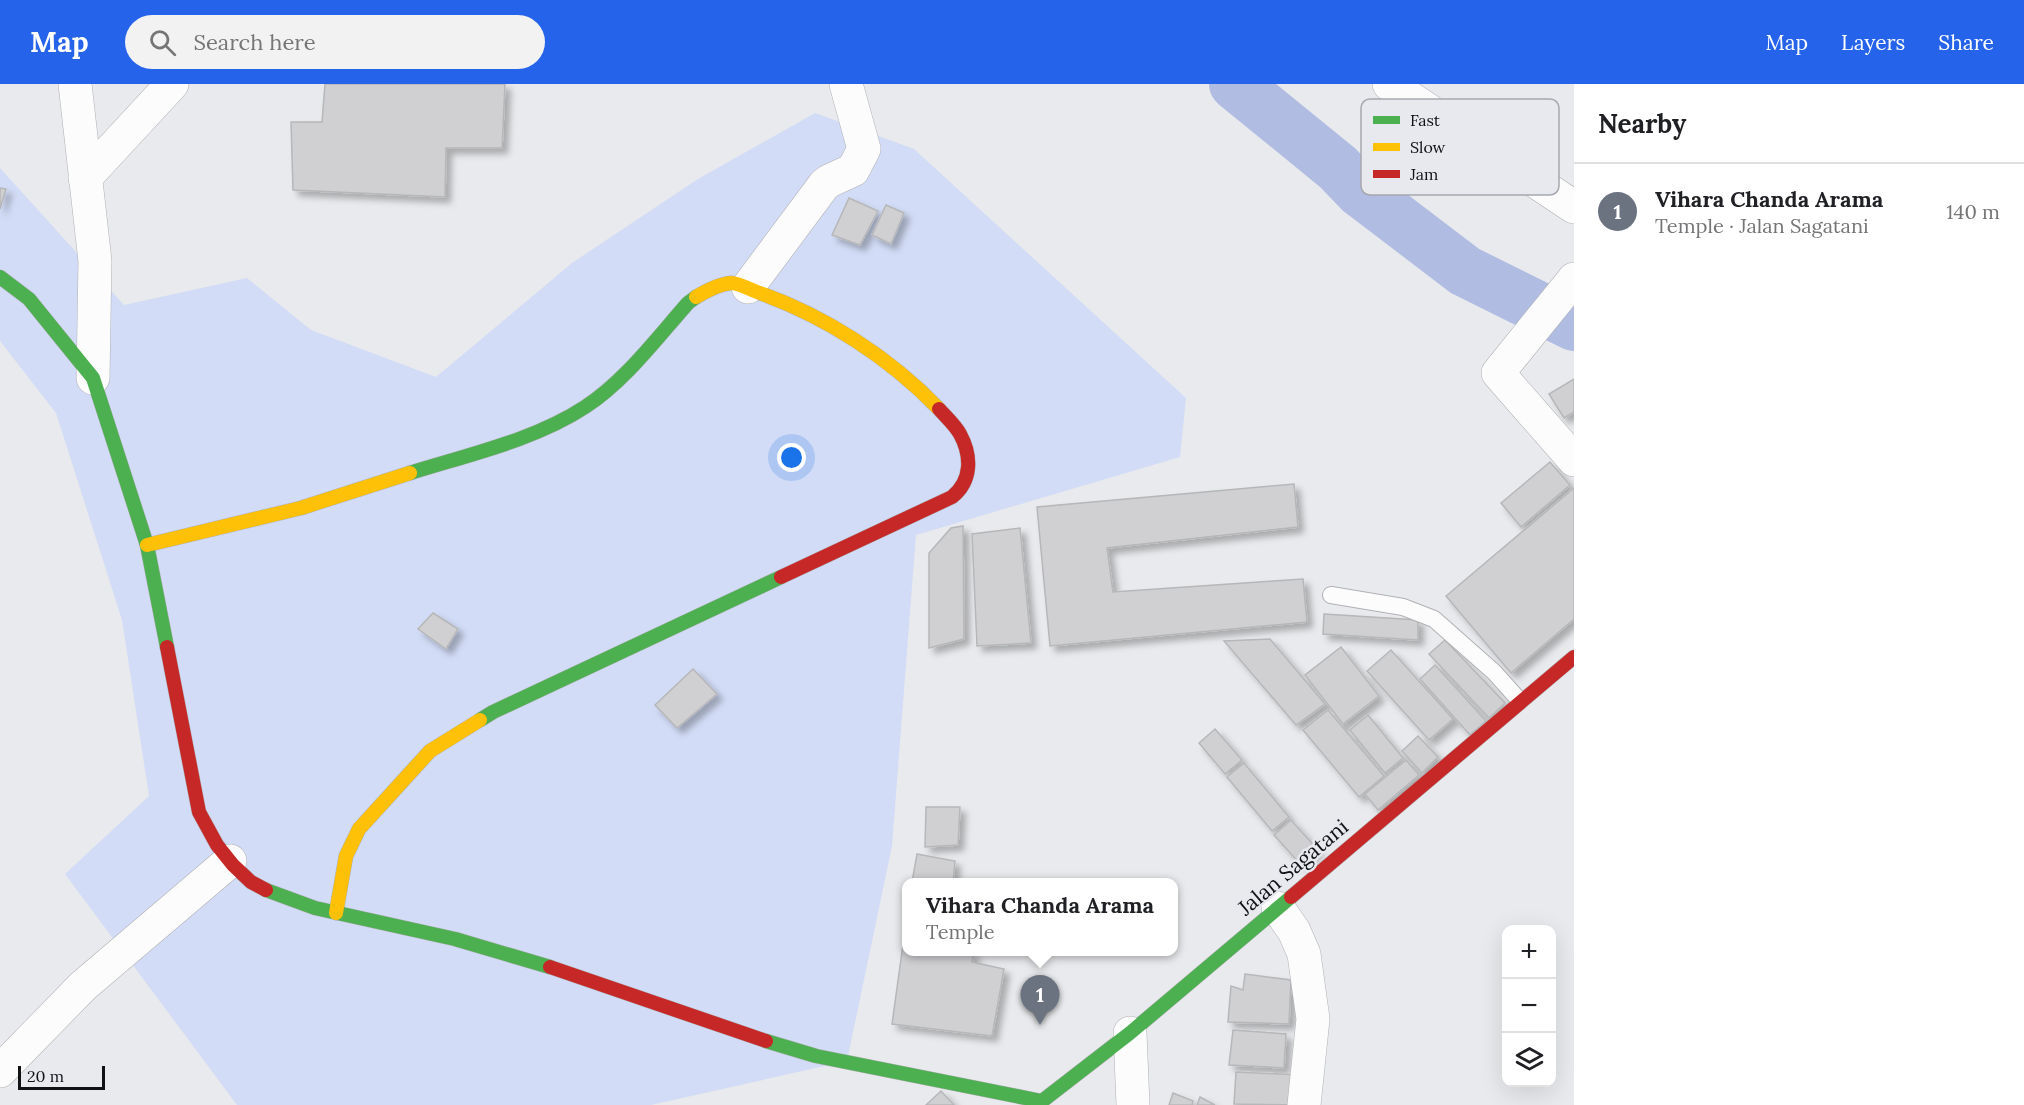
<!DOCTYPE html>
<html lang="en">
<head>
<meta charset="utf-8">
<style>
	body { margin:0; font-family:Lora,serif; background:#f2f2f2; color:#202124 }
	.controls { position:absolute; right:18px; bottom:18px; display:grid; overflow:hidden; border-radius:12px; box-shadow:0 6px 24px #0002 }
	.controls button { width:54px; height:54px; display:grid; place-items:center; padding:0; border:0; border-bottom:2px solid #e0e0e0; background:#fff; color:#202124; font:30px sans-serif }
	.scale { position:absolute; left:18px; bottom:15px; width:87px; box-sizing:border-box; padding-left:6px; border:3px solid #111214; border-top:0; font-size:16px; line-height:21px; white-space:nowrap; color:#111214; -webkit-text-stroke:4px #e7e9ef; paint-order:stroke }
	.you { position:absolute; left:792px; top:374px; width:21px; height:21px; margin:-15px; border:4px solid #fff; border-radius:50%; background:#1a73e8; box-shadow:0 0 0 9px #1a73e833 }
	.badge { display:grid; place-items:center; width:39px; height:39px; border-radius:50%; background:#2563eb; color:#fff; font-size:20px; font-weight:700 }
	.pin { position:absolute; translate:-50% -50px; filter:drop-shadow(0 2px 3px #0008) }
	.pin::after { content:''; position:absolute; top:32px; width:21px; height:18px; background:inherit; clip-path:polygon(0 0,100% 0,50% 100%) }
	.popup { position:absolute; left:902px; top:794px; width:276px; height:78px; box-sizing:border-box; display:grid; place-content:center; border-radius:12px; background:#fff; filter:drop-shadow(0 2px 4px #0005); font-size:20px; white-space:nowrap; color:#757577 }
	.popup b { font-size:22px; color:#202124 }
	.popup::after { content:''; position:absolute; left:50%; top:100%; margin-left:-12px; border:12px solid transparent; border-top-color:#fff }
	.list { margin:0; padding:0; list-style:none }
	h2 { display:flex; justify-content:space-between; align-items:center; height:78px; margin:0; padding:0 24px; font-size:26px }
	h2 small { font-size:20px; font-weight:400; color:#757577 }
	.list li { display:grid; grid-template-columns:39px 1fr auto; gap:18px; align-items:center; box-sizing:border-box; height:96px; padding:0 24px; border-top:2px solid #e0e0e0 }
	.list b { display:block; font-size:22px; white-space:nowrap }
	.list p { margin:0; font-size:20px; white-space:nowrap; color:#757577 }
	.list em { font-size:20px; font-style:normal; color:#757577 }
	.icon { flex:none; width:33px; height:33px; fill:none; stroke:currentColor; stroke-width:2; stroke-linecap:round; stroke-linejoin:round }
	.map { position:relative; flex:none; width:1574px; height:1021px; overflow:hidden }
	header { display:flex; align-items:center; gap:36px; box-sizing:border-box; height:84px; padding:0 30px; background:#2563eb; color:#fff }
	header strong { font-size:28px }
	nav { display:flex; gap:33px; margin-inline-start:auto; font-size:21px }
	.search { width:420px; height:54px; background:#f2f2f2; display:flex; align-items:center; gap:15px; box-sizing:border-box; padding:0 21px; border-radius:33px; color:#757577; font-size:22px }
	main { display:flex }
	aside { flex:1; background:#fff }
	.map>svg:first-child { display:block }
	.green { fill:#d2dcf6 }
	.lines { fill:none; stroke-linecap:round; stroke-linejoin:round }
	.river { stroke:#b0bce2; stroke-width:52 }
	.building { fill:#d0d0d3; stroke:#b6b7b9; stroke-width:1.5; filter:url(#shadow) }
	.lane-casing { stroke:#b0b1b4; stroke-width:18 }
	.street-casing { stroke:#b0b1b4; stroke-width:34 }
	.fast-casing { stroke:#b0b1b4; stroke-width:15 }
	.slow-casing { stroke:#b0b1b4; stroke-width:15 }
	.jam-casing { stroke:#b0b1b4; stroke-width:15 }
	.lane { stroke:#fcfcfc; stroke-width:16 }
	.street { stroke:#fcfcfc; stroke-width:33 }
	.fast { stroke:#4caf50; stroke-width:14 }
	.slow { stroke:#ffc107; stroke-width:14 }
	.jam { stroke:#c62828; stroke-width:14 }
	.labels { text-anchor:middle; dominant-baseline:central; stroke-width:5; stroke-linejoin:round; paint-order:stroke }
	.street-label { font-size:21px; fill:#111214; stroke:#e7e9ef }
	.key { fill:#e7e9ef; stroke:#a7a8ad; stroke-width:1.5 }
	.key-label { font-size:16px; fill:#111214 }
</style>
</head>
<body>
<header>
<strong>Map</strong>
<div class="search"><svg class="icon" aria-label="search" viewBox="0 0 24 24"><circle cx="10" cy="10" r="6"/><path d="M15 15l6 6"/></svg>Search here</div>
<nav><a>Map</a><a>Layers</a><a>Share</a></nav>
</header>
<main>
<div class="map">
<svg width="1574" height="1021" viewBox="0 0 1574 1021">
	<defs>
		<filter id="shadow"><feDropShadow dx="5.5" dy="5.5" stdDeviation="3" flood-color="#0004"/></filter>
	</defs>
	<rect width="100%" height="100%" fill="#e9eaed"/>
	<path class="green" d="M815,29L914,65L1186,314L1180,373L916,451L892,762L847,977L651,1021H237L65,790L149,712L122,536L56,329L0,257V84L124,221L247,194L311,246L436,293L572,179L698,95Z"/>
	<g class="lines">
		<path class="river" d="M1235,0L1338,84L1360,107L1465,187L1574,241"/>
	</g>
	<g class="building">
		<path d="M325,0H505L502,64H446L445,113L293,106L291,38H322Z"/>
		<path d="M0,104L6,105L0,125Z"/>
		<path d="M849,114L878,127L860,161L832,151Z"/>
		<path d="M886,121L904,129L891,160L872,151Z"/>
		<path d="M1574,295V328L1564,334L1549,310Z"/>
		<path d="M1550,378L1570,401L1521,443L1501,419Z"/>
		<path d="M1294,400L1298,443L1107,464L1113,508L1303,495L1307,538L1050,562L1037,423Z"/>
		<path d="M1574,404V535L1511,589L1446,512Z"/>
		<path d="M963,442L964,555L929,564V469L951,444Z"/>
		<path d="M1020,444L1031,559L977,562L972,450Z"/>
		<path d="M433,529L458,545L446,565L418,545Z"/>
		<path d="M1324,530L1418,536V556L1323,550Z"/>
		<path d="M1270,555L1325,620L1296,641L1224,557Z"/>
		<path d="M1445,556L1505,619L1489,634L1429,570Z"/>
		<path d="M1341,563L1379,612L1343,640L1305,591Z"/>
		<path d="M1391,566L1453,635L1429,656L1367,587Z"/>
		<path d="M1435,581L1486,637L1470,651L1420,595Z"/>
		<path d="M693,585L717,610L677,644L655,621Z"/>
		<path d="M1328,626L1384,692L1359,713L1303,646Z"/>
		<path d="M1368,631L1403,674L1385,689L1350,646Z"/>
		<path d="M1215,645L1242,676L1225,690L1199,659Z"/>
		<path d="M1418,652L1438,673L1422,689L1402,667Z"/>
		<path d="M1406,676L1419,691L1378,726L1365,710Z"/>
		<path d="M1244,679L1289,733L1272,747L1227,693Z"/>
		<path d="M926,723H960L958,761L925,763Z"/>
		<path d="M1291,736L1318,766L1301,781L1274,751Z"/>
		<path d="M917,770L955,777L953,798H912Z"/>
		<path d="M906,839V868H974L972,878L1004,885L992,952L892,940Z"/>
		<path d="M1245,890L1291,896L1289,940L1228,938L1231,902L1243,906Z"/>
		<path d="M1233,946L1286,950L1284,984L1229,981Z"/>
		<path d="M1236,988L1299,991L1297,1021L1234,1020Z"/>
		<path d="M941,1007L954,1021H926Z"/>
		<path d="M1173,1009L1193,1017L1192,1021H1169Z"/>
		<path d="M1200,1013L1215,1021H1197Z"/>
	</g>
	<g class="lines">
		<defs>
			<path id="lane" d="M1331,511L1403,523L1434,535L1494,588L1520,617"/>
			<g id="street">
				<path d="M75,0L95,177L93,294"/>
				<path d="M1389,0L1574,123"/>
				<path d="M85,94L172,0"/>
				<path d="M1574,195L1498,289L1574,376"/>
				<path d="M748,203L824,101L829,97L853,86L864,65L846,0"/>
				<path d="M1278,824L1294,847L1304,870L1313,935L1304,1021"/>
				<path d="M1130,949L1133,1021"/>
				<path d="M0,987L83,902L230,777"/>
			</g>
			<g id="fast">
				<path d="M0,193L29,215L93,294L147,461L167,563"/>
				<path d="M410,389C467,371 535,356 585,323C624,298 657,254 688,219L696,213"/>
				<path d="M480,636L493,628L781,493"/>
				<path d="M266,806L315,824L455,855L550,883"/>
				<path d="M766,957L816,972L1041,1017"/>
				<path d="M1037,1021L1130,949L1291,813"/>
			</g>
			<g id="slow">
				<path d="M696,213C706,207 719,200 731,199C738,199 749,205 757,208C825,232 889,273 939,325"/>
				<path d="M147,461L301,424L410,389"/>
				<path d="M336,829L346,772L359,745L430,667L480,636"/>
			</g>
			<g id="jam">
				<path d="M781,493L952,413C972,397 972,372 960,350C955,341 946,333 939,325"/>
				<path d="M167,563L199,728L217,761L233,781L251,798L266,806"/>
				<path d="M1291,813L1574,573"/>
				<path d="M550,883L766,957"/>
			</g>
		</defs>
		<use href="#lane" class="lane-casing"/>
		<use href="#street" class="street-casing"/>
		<use href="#fast" class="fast-casing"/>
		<use href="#slow" class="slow-casing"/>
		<use href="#jam" class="jam-casing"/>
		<use href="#lane" class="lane"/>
		<use href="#street" class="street"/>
		<use href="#fast" class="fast"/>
		<use href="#slow" class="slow"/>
		<use href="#jam" class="jam"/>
	</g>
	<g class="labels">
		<g class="street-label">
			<text transform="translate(1293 783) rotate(-40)">Jalan Sagatani</text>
		</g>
	</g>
	<rect x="1361" y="15" width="198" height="96" rx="9" class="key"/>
	<rect x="1373" y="32" width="27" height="8" fill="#4caf50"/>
	<rect x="1373" y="59" width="27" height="8" fill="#ffc107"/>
	<rect x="1373" y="86" width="27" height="8" fill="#c62828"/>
	<g class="key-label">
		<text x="1410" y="42">Fast</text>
		<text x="1410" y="69">Slow</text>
		<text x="1410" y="96">Jam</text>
	</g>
</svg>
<div class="controls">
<button>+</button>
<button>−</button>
<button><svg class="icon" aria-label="layers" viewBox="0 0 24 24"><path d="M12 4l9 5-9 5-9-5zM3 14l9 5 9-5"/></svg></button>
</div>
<div class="scale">20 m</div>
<div class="you"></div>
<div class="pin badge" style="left:1040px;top:941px;background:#6b7280">1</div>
<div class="popup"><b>Vihara Chanda Arama</b>Temple</div>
</div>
<aside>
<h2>Nearby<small></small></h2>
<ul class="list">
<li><span class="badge" style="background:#6b7280">1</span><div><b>Vihara Chanda Arama</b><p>Temple · Jalan Sagatani</p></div><em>140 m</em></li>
</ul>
</aside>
</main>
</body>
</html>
